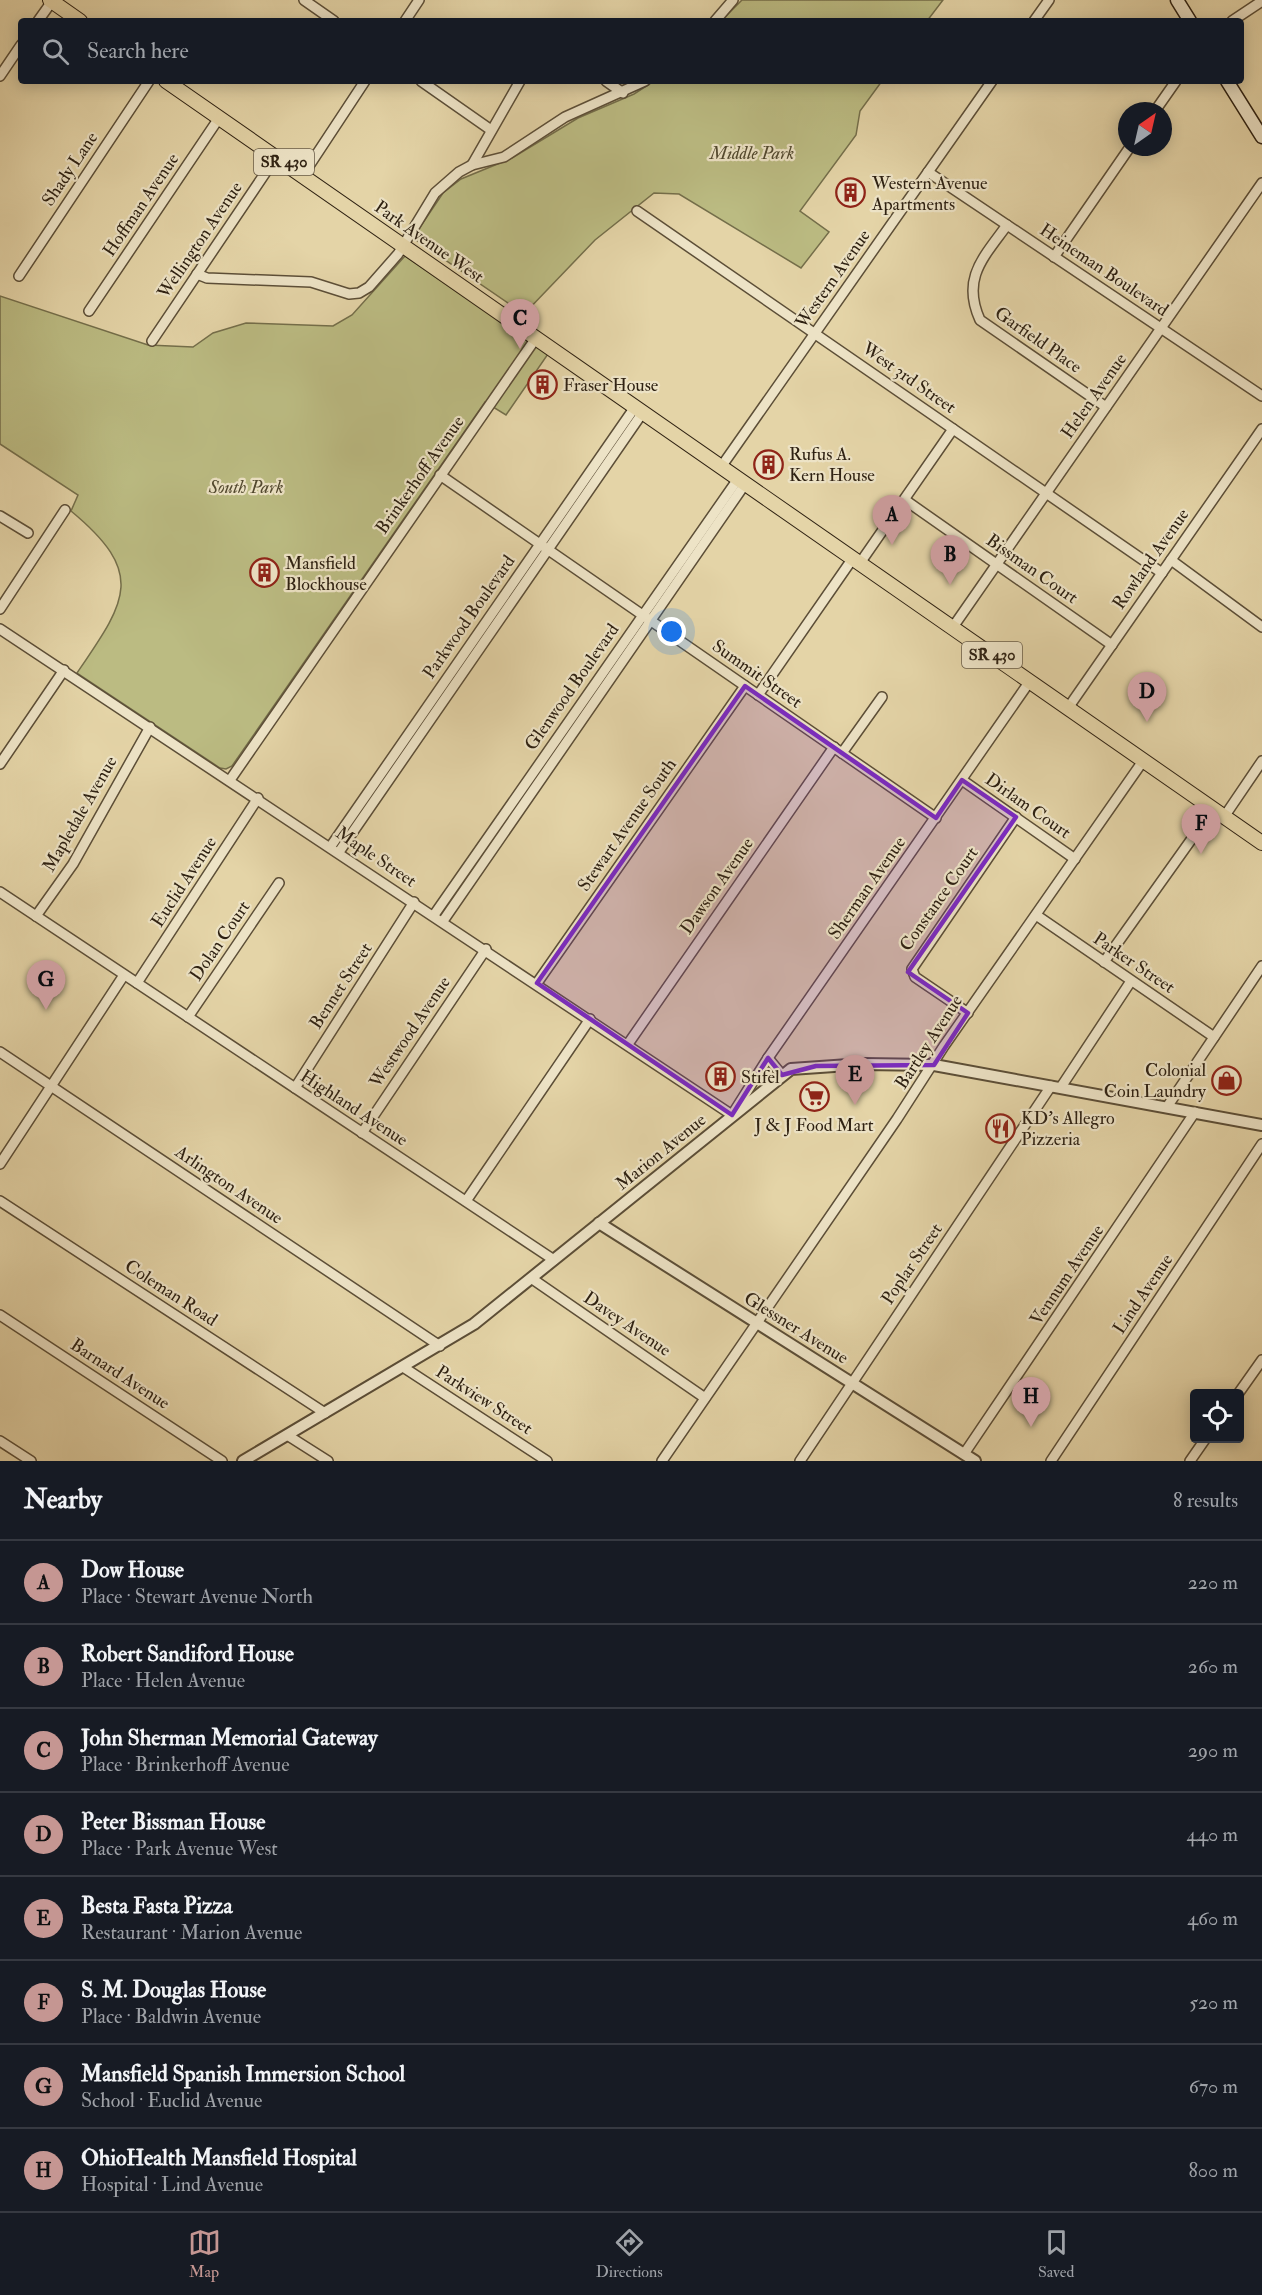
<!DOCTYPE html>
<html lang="en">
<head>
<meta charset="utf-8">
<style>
	body { margin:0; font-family:"IM FELL Double Pica",serif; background:#242831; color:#f1f3f6 }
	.controls { position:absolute; right:18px; bottom:18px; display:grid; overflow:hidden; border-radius:6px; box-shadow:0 3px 15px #0003 }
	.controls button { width:54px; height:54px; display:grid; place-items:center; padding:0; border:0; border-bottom:2px solid #363941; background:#171b24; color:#f1f3f6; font:30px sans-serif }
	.compass { position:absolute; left:1118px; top:102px; width:54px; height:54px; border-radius:50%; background:#171b24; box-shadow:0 3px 15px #0003; rotate:34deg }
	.you { position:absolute; left:672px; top:632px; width:21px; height:21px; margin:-15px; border:4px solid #fff; border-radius:50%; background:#1a73e8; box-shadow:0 0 0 9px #1a73e833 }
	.badge { display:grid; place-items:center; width:39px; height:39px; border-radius:50%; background:#c59692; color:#111; font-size:20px; font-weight:700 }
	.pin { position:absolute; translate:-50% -50px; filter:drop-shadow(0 2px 3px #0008) }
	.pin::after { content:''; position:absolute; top:32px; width:21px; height:18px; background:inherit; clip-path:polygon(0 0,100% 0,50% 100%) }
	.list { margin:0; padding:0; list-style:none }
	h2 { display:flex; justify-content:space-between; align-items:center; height:78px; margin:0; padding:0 24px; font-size:26px }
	h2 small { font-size:20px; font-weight:400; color:#9ea1a6 }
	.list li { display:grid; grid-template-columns:39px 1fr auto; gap:18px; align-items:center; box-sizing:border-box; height:84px; padding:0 24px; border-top:2px solid #363941 }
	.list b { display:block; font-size:22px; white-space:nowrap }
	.list p { margin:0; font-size:20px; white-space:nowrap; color:#9ea1a6 }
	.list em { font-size:20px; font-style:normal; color:#9ea1a6 }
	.icon { flex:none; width:33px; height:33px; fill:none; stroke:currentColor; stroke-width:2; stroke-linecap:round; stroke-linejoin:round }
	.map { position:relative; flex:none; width:1262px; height:1461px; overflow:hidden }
	.search { position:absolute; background:#171b24; box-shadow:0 3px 15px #0003; left:18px; right:18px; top:18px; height:66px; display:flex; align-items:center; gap:15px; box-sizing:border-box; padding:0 21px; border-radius:6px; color:#9ea1a6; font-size:22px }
	.sheet { height:750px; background:#171b24 }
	nav { display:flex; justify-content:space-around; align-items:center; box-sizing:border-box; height:84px; border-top:2px solid #363941; background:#171b24; font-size:16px; color:#9ea1a6 }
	nav a { display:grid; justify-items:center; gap:3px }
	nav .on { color:#c59692 }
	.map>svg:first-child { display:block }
	.green { fill:#bbbb82; stroke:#746e4a; stroke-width:1.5 }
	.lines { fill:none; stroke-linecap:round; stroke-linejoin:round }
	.minor-casing { stroke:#5c4e37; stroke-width:12 }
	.tertiary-casing { stroke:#5c4e37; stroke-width:14 }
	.secondary-casing { stroke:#2e2112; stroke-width:15 }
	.primary-casing { stroke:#2e2112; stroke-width:16 }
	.minor { stroke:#ede3c6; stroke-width:9 }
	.tertiary { stroke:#ede3c6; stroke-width:10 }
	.secondary { stroke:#ede3c6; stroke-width:12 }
	.primary { stroke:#e4d4a7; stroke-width:14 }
	.marked { fill:#7b2cbf; fill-opacity:0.2; stroke:#7b2cbf; stroke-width:4.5; stroke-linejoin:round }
	.labels { text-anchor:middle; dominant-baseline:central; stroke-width:4.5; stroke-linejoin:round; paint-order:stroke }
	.shield { fill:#ede3c6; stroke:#675b48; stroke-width:1.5 }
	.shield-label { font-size:16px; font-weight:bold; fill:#2e2112 }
	.park-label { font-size:18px; font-style:italic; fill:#51482e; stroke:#ede3c6 }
	.street-label { font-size:18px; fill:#2e2112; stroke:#ede3c6 }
	.poi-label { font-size:18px; fill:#2e2112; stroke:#ede3c6; text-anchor:start }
</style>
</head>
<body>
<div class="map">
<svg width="1262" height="1461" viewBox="0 0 1262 1461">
	<rect width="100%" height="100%" fill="#e4d4a7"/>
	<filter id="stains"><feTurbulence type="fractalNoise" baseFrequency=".00333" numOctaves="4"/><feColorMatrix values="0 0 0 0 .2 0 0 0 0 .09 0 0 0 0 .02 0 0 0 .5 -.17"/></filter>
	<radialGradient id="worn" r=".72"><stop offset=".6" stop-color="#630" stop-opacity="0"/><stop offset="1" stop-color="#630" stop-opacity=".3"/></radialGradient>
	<g class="green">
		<path d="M742,0H943L927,21H721Z"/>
		<path d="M654,81H882L860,111L856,135L800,211L829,232L801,268L679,194L654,193L595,240L524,314L416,240V233L443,193L461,179L512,158L578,118L634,94Z"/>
		<path d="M405,256L548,354L506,415L485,402L232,766L226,769L220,768L77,673C126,601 147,574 71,511L78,495L0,444V296L148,345L193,347L213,333L246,323L333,326L352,315Z"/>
	</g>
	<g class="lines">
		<defs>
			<g id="minor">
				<path d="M304,0L334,21"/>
				<path d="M38,21L53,0"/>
				<path d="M405,21L419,0"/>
				<path d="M715,21L733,0"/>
				<path d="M1034,21L1049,0"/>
				<path d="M1232,21L1262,1"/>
				<path d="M0,76L21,45"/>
				<path d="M421,81L491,130"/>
				<path d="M606,81L623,93"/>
				<path d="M1155,111L1176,81"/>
				<path d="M472,165L520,81"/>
				<path d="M928,172L1262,396"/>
				<path d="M303,175L365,81"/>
				<path d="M637,211L1162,573"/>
				<path d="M1007,225C984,257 961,278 980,320L1106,407"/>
				<path d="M1054,257L1130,147"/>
				<path d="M197,274L207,278L311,282L349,294L359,293L369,287L398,254L435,193L459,172L472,165L504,157L565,117L645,81"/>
				<path d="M19,276L149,81"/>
				<path d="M89,311L219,118"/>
				<path d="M152,341L276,157"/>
				<path d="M721,467L992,81"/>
				<path d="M440,475L936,818"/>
				<path d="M905,500L1112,645"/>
				<path d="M0,516L28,533"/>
				<path d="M1171,560L1262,627"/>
				<path d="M860,563L953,429"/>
				<path d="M0,609L65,510"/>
				<path d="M953,627L1262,183"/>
				<path d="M0,629L732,1115L768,1058L1030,681"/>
				<path d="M758,695L853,558"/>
				<path d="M1068,708L1262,429"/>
				<path d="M842,753L882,697"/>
				<path d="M0,764L64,670"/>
				<path d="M230,780L536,338"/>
				<path d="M962,780L1075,859"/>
				<path d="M1224,817L1262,761"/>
				<path d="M331,846L635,407"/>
				<path d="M339,852L643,412"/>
				<path d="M0,892L554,1260"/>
				<path d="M434,915L738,479"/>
				<path d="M1036,915L1214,1037"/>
				<path d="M36,916L73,864L150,727"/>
				<path d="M443,921L745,484"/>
				<path d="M1104,962L1213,809"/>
				<path d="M137,983L258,798"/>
				<path d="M537,983L745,686"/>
				<path d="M968,1013L915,977L912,969L1016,817"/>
				<path d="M188,1017L279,883"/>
				<path d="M628,1044L834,747"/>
				<path d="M0,1052L440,1346"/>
				<path d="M768,1058L782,1075"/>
				<path d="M1061,1087L1131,981"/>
				<path d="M295,1088L414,902"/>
				<path d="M1167,1107L1262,966"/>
				<path d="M362,1133L486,949"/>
				<path d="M0,1164L124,975"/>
				<path d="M0,1201L325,1413"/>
				<path d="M466,1201L590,1019"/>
				<path d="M531,1278L705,1398"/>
				<path d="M0,1315L222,1461"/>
				<path d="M403,1367L547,1461"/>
				<path d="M1238,1394L1262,1360"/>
				<path d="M287,1435L328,1461"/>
				<path d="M0,1441L31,1461"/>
				<path d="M964,1454L1195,1112"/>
				<path d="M662,1461L897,1119L944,1046L1143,761"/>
				<path d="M800,1461L1051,1086"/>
				<path d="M1051,1461L1262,1144"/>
				<path d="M1190,1461L1206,1438"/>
			</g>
			<g id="tertiary">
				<path d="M599,1223L975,1461"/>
				<path d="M243,1461L474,1324L791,1069L863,1064L934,1065L1262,1125"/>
			</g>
			<g id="secondary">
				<path d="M1177,0L1190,21"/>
				<path d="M1227,81L1262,137"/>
			</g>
			<g id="primary">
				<path d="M50,0L80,21"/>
				<path d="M166,81L1262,843"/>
			</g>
		</defs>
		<use href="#minor" class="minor-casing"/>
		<use href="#tertiary" class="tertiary-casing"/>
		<use href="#secondary" class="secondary-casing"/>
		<use href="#primary" class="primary-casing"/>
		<use href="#minor" class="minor"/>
		<use href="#tertiary" class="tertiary"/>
		<use href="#secondary" class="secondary"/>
		<use href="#primary" class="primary"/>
	</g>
	<path class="marked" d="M745,686L936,818L962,780L1016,817L908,972L968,1013L934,1065L816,1066L782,1075L768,1058L732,1115L537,983Z"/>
	<defs>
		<symbol id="building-ring" viewBox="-11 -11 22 22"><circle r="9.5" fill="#ede3c6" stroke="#8f2418" stroke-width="1.5"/><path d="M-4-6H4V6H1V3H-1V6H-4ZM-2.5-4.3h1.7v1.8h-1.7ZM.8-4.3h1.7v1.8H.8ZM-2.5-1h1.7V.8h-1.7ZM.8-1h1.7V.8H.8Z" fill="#8f2418"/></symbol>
		<symbol id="shop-ring" viewBox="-11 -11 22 22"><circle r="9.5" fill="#ede3c6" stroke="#8f2418" stroke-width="1.5"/><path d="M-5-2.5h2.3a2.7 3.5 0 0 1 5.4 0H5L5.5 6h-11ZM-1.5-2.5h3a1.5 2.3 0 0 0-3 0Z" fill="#8f2418"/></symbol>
		<symbol id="supermarket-ring" viewBox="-11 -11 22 22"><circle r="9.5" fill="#ede3c6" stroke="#8f2418" stroke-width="1.5"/><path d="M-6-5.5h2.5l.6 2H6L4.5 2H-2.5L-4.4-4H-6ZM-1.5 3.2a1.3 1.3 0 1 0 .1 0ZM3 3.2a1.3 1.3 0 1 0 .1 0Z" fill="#8f2418"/></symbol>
		<symbol id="restaurant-ring" viewBox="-11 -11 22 22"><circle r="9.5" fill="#ede3c6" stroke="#8f2418" stroke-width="1.5"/><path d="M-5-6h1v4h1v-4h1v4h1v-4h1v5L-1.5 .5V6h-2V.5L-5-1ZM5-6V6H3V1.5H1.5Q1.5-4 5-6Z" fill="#8f2418"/></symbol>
	</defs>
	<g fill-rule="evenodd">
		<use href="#building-ring" x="834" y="176" width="33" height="33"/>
		<use href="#building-ring" x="526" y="368" width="33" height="33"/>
		<use href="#building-ring" x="752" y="448" width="33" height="33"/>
		<use href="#building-ring" x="248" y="556" width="33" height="33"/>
		<use href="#building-ring" x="704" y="1060" width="33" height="33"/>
		<use href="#shop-ring" x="1210" y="1064" width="33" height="33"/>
		<use href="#supermarket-ring" x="798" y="1080" width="33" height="33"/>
		<use href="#restaurant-ring" x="984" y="1112" width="33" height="33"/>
	</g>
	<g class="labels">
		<g class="shield">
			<rect x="254" y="149" width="60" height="26" rx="4.5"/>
			<rect x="962" y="642" width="60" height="26" rx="4.5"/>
		</g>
		<g class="shield-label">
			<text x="284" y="162">SR 430</text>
			<text x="992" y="655">SR 430</text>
		</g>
		<g class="park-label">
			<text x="752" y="153">Middle Park</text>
			<text x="246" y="487">South Park</text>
		</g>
		<g class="street-label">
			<text transform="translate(70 169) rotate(-56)">Shady Lane</text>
			<text transform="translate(141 205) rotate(-56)">Hoffman Avenue</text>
			<text transform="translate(200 240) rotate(-56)">Wellington Avenue</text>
			<text transform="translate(429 242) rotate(35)">Park Avenue West</text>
			<text transform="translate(1104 270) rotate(34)">Heineman Boulevard</text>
			<text transform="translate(833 279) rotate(-55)">Western Avenue</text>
			<text transform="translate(1038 340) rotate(35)">Garfield Place</text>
			<text transform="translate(909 378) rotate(35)">West 3rd Street</text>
			<text transform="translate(1094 396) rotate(-55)">Helen Avenue</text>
			<text transform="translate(420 475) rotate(-55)">Brinkerhoff Avenue</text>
			<text transform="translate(1151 559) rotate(-55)">Rowland Avenue</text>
			<text transform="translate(1032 569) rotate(35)">Bissman Court</text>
			<text transform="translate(469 617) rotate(-55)">Parkwood Boulevard</text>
			<text transform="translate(757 674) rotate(35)">Summit Street</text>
			<text transform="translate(572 687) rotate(-55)">Glenwood Boulevard</text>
			<text transform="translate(1028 806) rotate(35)">Dirlam Court</text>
			<text transform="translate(80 814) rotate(-60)">Mapledale Avenue</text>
			<text transform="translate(627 825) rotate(-55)">Stewart Avenue South</text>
			<text transform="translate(376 857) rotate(34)">Maple Street</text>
			<text transform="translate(184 882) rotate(-57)">Euclid Avenue</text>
			<text transform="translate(717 886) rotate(-55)">Dawson Avenue</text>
			<text transform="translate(867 888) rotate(-55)">Sherman Avenue</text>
			<text transform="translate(939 899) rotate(-55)">Constance Court</text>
			<text transform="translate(220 941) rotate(-56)">Dolan Court</text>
			<text transform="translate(1134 963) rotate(34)">Parker Street</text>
			<text transform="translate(341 986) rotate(-57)">Bennet Street</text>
			<text transform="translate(410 1032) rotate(-56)">Westwood Avenue</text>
			<text transform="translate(929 1042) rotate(-57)">Bartley Avenue</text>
			<text transform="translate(354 1108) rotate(33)">Highland Avenue</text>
			<text transform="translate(661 1152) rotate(-39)">Marion Avenue</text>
			<text transform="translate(229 1185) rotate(34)">Arlington Avenue</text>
			<text transform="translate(912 1264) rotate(-56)">Poplar Street</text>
			<text transform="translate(1067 1275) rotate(-56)">Vennum Avenue</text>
			<text transform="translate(171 1293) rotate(33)">Coleman Road</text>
			<text transform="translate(1143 1294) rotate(-56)">Lind Avenue</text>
			<text transform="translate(627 1324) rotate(34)">Davey Avenue</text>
			<text transform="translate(796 1328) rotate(32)">Glessner Avenue</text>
			<text transform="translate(120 1374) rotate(33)">Barnard Avenue</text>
			<text transform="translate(484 1400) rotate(33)">Parkview Street</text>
		</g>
		<g class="poi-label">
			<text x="872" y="183">Western Avenue<tspan x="872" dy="21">Apartments</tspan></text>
			<text x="563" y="385">Fraser House</text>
			<text x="789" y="454">Rufus A.<tspan x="789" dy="21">Kern House</tspan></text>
			<text x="285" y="563">Mansfield<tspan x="285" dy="21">Blockhouse</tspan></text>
			<text x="1206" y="1070" text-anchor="end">Colonial<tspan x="1206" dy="21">Coin Laundry</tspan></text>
			<text x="741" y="1077">Stifel</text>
			<text x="1021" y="1118">KD's Allegro<tspan x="1021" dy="21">Pizzeria</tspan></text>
			<text x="814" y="1125" text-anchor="middle">J &amp; J Food Mart</text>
		</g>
	</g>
	<rect width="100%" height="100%" filter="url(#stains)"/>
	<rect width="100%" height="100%" fill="url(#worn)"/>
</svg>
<div class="controls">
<button><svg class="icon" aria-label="locate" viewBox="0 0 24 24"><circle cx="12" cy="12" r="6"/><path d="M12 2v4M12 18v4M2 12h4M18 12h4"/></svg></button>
</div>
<svg class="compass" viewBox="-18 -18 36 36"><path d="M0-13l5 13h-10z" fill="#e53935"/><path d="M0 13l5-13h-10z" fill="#9ea1a6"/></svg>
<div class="you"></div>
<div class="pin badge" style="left:892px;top:545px">A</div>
<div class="pin badge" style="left:950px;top:585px">B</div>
<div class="pin badge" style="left:520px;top:349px">C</div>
<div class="pin badge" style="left:1147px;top:722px">D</div>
<div class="pin badge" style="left:855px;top:1105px">E</div>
<div class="pin badge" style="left:1201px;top:854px">F</div>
<div class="pin badge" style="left:46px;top:1010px">G</div>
<div class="pin badge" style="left:1031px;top:1427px">H</div>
<div class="search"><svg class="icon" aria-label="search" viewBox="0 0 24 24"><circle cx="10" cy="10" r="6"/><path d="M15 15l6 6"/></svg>Search here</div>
</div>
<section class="sheet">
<h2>Nearby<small>8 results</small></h2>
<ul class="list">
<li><span class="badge">A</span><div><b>Dow House</b><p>Place · Stewart Avenue North</p></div><em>220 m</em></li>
<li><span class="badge">B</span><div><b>Robert Sandiford House</b><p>Place · Helen Avenue</p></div><em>260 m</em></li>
<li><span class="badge">C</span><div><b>John Sherman Memorial Gateway</b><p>Place · Brinkerhoff Avenue</p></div><em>290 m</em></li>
<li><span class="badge">D</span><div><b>Peter Bissman House</b><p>Place · Park Avenue West</p></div><em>440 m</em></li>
<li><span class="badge">E</span><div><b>Besta Fasta Pizza</b><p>Restaurant · Marion Avenue</p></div><em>460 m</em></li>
<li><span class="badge">F</span><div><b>S. M. Douglas House</b><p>Place · Baldwin Avenue</p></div><em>520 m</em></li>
<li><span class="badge">G</span><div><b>Mansfield Spanish Immersion School</b><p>School · Euclid Avenue</p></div><em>670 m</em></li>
<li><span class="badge">H</span><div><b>OhioHealth Mansfield Hospital</b><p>Hospital · Lind Avenue</p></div><em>800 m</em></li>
</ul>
</section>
<nav>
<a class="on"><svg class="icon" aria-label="map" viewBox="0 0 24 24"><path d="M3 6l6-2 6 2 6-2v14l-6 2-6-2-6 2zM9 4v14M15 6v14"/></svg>Map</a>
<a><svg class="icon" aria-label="directions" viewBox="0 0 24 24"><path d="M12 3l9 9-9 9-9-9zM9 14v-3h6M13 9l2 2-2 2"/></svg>Directions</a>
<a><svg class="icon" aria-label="saved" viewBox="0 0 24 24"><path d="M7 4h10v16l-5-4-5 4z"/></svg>Saved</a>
</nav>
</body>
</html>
